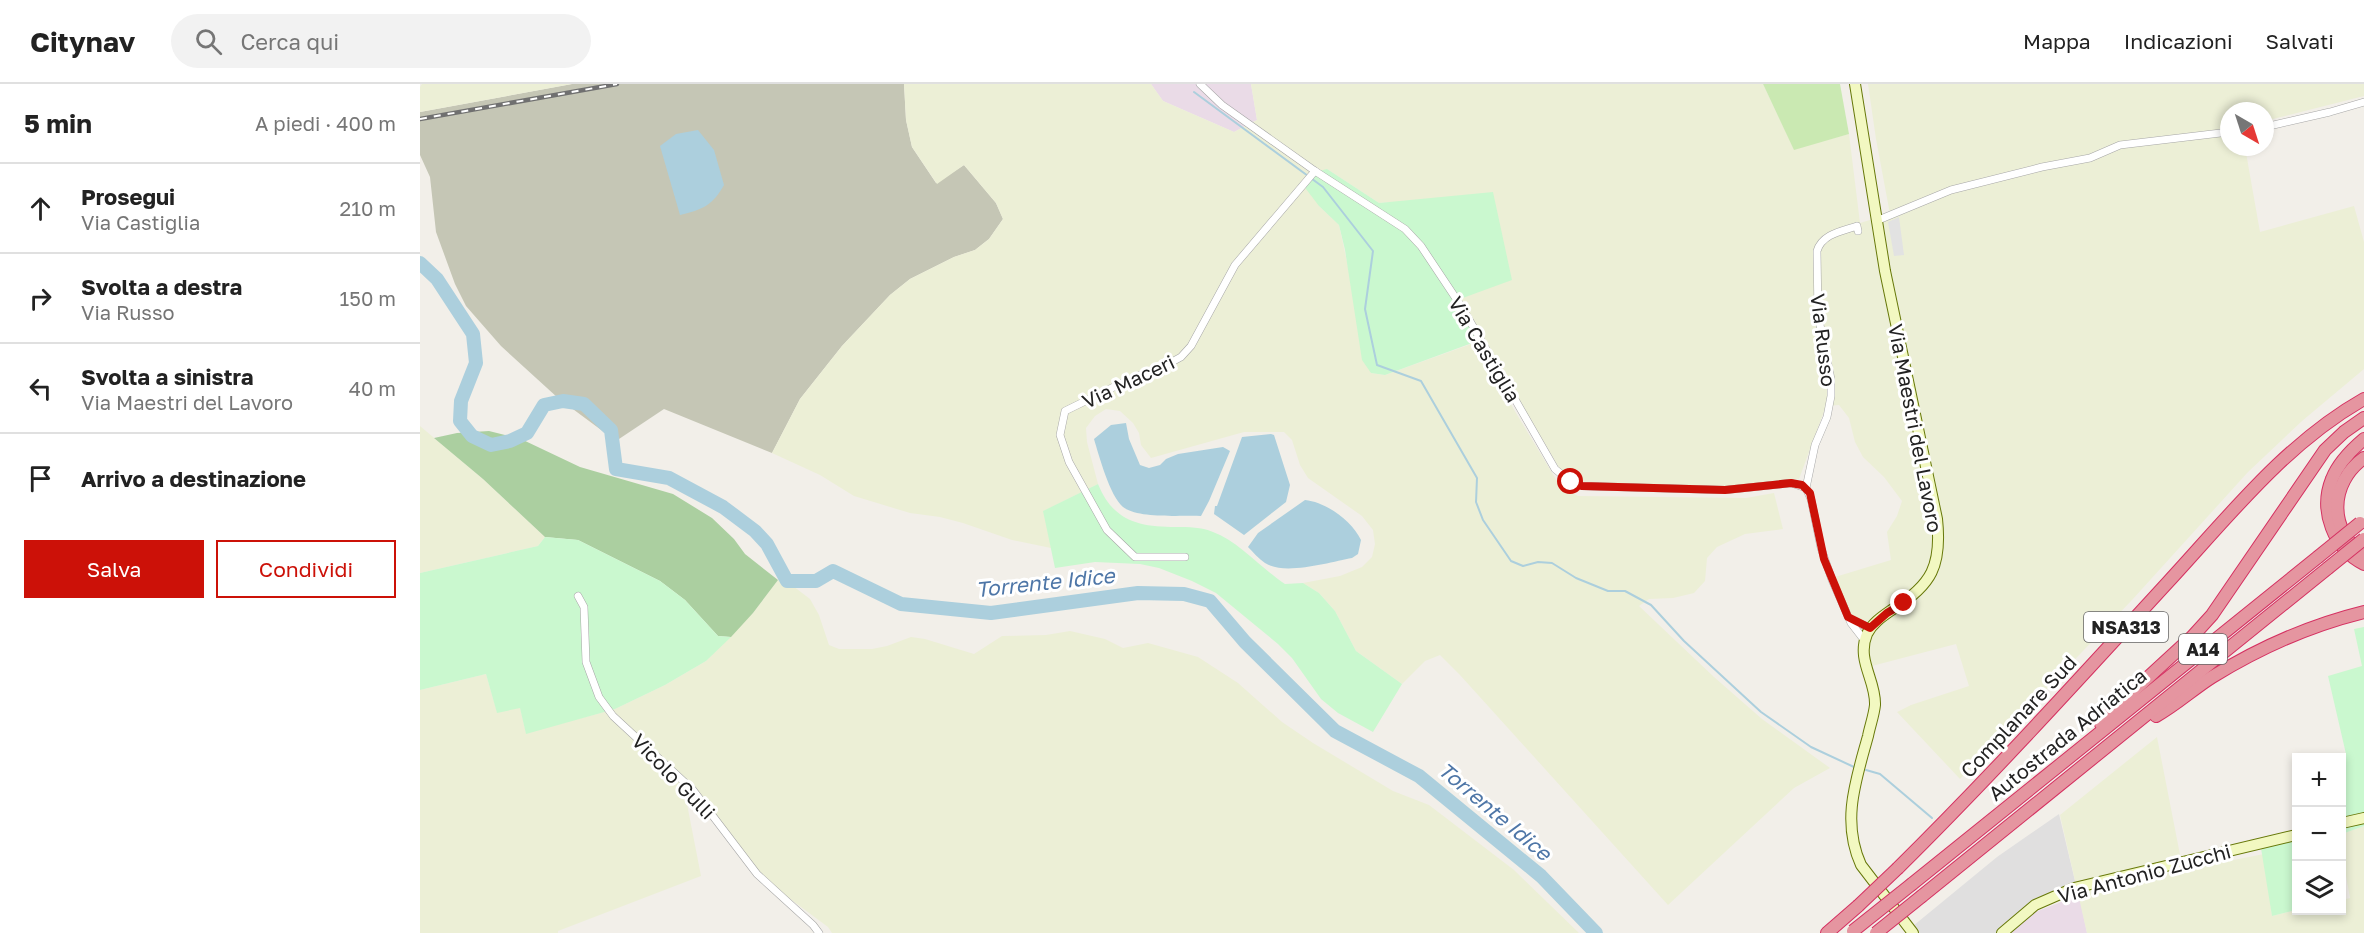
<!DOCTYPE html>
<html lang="it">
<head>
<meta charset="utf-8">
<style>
	body { margin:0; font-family:"Golos Text",sans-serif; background:#f2f2f2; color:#222 }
	.controls { position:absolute; right:18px; bottom:18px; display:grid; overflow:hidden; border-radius:0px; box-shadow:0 3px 9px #0003 }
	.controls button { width:54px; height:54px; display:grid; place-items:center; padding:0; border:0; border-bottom:2px solid #e0e0e0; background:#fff; color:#222; font:30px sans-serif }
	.compass { position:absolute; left:1800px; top:18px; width:54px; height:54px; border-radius:50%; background:#fff; box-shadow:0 3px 9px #0003; rotate:141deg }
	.stop { position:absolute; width:18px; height:18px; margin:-14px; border:4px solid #cc1108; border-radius:50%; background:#fff }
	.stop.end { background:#cc1108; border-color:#fff; box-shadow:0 2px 6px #0008 }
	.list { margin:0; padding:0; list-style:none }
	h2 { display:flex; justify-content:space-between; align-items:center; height:78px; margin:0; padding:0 24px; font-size:26px }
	h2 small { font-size:20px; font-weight:400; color:#767676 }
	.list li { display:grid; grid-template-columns:39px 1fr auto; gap:18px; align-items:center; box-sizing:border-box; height:90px; padding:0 24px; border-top:2px solid #e0e0e0 }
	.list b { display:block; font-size:22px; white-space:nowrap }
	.list p { margin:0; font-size:20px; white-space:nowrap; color:#767676 }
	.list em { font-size:20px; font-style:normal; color:#767676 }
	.actions { display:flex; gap:12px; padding:18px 24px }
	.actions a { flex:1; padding:14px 0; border:2px solid #cc1108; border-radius:0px; text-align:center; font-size:21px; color:#cc1108 }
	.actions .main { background:#cc1108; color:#fff }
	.icon { flex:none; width:33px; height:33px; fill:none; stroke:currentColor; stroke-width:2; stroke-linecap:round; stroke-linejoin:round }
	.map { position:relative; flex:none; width:1944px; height:849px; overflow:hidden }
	header { display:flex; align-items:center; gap:36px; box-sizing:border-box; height:84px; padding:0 30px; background:#fff; border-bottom:2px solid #e0e0e0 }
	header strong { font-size:28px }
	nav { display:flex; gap:33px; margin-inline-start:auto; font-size:21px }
	.search { width:420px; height:54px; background:#f2f2f2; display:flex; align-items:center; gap:15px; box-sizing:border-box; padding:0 21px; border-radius:33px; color:#767676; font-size:22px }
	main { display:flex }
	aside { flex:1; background:#fff }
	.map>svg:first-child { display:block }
	.residential { fill:#e0dfdf }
	.industrial { fill:#eadbe7 }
	.construction { fill:#c5c6b5 }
	.farmland { fill:#ecefd6 }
	.grass { fill:#cae9b2 }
	.forest { fill:#abcfa0 }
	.park { fill:#caf8cf }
	.parking { fill:#e2e2e2 }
	.water { fill:#accfdd }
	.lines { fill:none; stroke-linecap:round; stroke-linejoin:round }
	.stream { stroke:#accfdd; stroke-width:2 }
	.river { stroke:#accfdd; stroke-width:14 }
	.street-casing { stroke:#a6a6a6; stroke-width:8 }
	.secondary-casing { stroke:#677809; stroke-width:12 }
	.highway-casing { stroke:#d53061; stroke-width:14 }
	.street { stroke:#fff; stroke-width:7 }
	.secondary { stroke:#f2f8c1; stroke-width:10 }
	.highway { stroke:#e595a0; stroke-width:12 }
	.rail-casing { stroke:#707070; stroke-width:4.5 }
	.rail { stroke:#fff; stroke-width:2; stroke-dasharray:7; stroke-linecap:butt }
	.highway-bridge-casing { stroke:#d53061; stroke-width:14; stroke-linecap:butt }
	.highway-bridge { stroke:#e595a0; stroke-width:12 }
	.route { stroke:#cc1108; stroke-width:8 }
	.labels { text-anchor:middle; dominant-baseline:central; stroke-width:6; stroke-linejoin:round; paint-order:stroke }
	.shield { fill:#fff; stroke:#646464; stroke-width:1.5 }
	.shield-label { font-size:18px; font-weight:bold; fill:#222 }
	.street-label { font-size:20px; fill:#222; stroke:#fff }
	.water-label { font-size:21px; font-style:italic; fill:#4e76a7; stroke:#fff }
</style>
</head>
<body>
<header>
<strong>Citynav</strong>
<div class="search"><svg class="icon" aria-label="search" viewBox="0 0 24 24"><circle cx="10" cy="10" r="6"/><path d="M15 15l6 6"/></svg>Cerca qui</div>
<nav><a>Mappa</a><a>Indicazioni</a><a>Salvati</a></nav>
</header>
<main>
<aside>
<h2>5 min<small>A piedi · 400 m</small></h2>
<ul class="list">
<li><svg class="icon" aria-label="ahead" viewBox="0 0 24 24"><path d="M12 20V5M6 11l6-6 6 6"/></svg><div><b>Prosegui</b><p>Via Castiglia</p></div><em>210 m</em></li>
<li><svg class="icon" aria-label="right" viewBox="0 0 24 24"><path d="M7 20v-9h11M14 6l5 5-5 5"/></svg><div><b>Svolta a destra</b><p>Via Russo</p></div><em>150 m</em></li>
<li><svg class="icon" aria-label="left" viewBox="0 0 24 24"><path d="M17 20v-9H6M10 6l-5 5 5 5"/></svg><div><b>Svolta a sinistra</b><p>Via Maestri del Lavoro</p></div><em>40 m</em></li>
<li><svg class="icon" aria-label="arrive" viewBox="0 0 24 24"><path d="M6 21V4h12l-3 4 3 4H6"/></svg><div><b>Arrivo a destinazione</b></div></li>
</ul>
<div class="actions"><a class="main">Salva</a><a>Condividi</a></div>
</aside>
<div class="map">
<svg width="1944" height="849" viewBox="0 0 1944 849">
	<rect width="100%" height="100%" fill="#f2efe9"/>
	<path class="residential" d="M1639,730L1656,801L1582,843L1576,849H1499L1493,842L1577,773Z"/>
	<g class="industrial">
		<path d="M731,0H831L837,36L814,48L743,17Z"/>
		<path d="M1659,811L1667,849H1590L1613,829Z"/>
	</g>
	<path class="construction" d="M152,0H484L486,36L492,63L516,99L544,81L576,119L583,135L569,155L555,166L534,173L490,195L470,211L422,262L380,315L352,369L244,325L196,357L138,314L81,262L46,222L35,200L16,148L10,93L0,71V28Z"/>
	<g class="farmland">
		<path d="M2,0H152L0,28V3Z"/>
		<path d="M484,0H731L743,17L814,48L837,36L831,0H1343L1374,65L1429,50L1440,139L1470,130L1456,55L1448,0H1944V12L1845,37V27H1809V63H1825L1840,148L1934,122L1944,158V285L1882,337L1828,388L1712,516L1540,695L1477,628L1491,621L1549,602L1536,560L1448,583L1415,493L1471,476L1467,448L1477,432L1482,417L1464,393L1443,373L1435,358L1429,334L1419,321L1406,322L1379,395L1312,402L1164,399L1150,394L1141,387L1039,214L972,118L959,119L907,85L899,122L919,141L951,289L965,291L1054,259L1140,402L1158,412L1326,414L1354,409L1363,445L1325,450L1297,463L1287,474L1285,497L1274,509L1253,514L1229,515L1219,522L1294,593L1342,635L1410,684L1374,704L1248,821L1040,591L1020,571L1005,577L982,600L936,567L915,527L899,509L883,499L920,492L942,483L952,473L955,460L953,446L942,432L888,394L880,381L872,356L864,348H824L731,374L721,361L719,349L713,339L700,327L686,325L675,332L666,344L667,358L678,400L624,427L631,464L592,456L543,439L520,433L490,429L434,412L400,391L352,369L380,315L422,262L470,211L490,195L534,173L555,166L569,155L583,135L576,119L544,81L517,100L492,63L486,36Z"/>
		<path d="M0,342L63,395L125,453L118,462L0,489Z"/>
		<path d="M358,496L373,502L390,515L399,531L409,561L419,565H452L467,562L491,553L505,555L554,570L582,552L626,551L650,547L685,555L703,564L728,559L778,573L818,599L862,638L893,659L973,707L1009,721L1094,786L1159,849H412L408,843L346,797L285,717L267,720L281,792L138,847V849H0V606L66,590L77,628L100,623L106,649L195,625L245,601L286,577L333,529Z"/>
		<path d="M1737,653L1763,786L1844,770L1852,832L1876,826H1922V816L1930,814L1922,770V750L1944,742V849H1667L1640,731Z"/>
	</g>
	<path class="grass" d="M1343,0H1420L1429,50L1374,66Z"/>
	<path class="forest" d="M69,347L101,355L160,383L253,410L292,434L314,455L325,470L358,496L333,529L311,553L298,552L265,516L240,497L158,456L125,453L63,395L14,354L37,349Z"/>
	<g class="park">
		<path d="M907,85L959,119L1073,108L1092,196L1040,215L1063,255L965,291L951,289L942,276L925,166L919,141L899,122L883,101L892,89Z"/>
		<path d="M678,400C693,437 719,443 756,443C769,443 781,443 793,448C818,457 842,485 865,500L883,499L899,509L915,527L936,567L982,600L953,648L918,629L901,615L872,574L858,560L796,509L772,497L739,484L720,480L675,478L635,484L623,427Z"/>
		<path d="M125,453L158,456L240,497L265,516L298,552L311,553L286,577L245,601L195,625L106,650L100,624L77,629L66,590L0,606V489L118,462Z"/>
		<path d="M1944,543V742L1922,750V674L1916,673L1926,670L1908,592L1942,582L1934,545Z"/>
		<path d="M1876,748V826L1852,832L1840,758Z"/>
	</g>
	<path class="parking" d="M1479,133L1484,171L1474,172L1468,138Z"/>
	<g class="water">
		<path d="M278,46L294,66L304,101C293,121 282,126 260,131L240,62L256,50Z"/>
		<path d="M706,339L709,355L720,381L729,384L740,381L746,375L758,370L803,363L810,367L789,417L781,432C762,431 718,435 703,423C690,412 679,372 674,355L691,341Z"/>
		<path d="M851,350L854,351L870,401L866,418L824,451L794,430L795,422H797L822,353Z"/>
		<path d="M885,416C906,418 932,437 941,456L938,470L932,474C910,478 864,492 845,479C839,475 833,468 828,463L838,449Z"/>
	</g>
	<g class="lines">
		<g class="stream">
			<path d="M774,8L903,103L953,167L945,225L957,281L1001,297L1057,394L1056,418L1063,436L1091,477L1103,482L1118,478L1132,479L1156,494L1188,507H1205L1231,521L1264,557L1341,628L1391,663L1434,683"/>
			<path d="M1446,686L1460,690L1512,734"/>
		</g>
		<path class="river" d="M0,179L17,195L53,250L56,279L41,317L40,337L52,352L71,361L90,357L107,349L124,321L143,317L164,320L191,346L196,385L249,394L303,423L335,447L347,460L367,497H396L413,487L481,520L571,529L718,509L764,510L790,517L825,558L915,647L999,692L1121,792L1176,849"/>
		<defs>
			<g id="street">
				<path d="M780,0L802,21L895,87L985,145L1001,162L1043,225L1135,385L1151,398L1162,402L1305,406L1371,399L1386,404"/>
				<path d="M1845,43L1910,28L1944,18"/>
				<path d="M1456,137L1531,106L1622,83L1670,74L1700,61L1809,48"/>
				<path d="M1438,147L1437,142C1422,147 1402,150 1397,167L1398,231L1411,295V312L1407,333L1395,361L1386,404L1391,415L1401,464L1412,496L1431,539L1445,557"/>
				<path d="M765,473H715L687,446L649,378L640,351L645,327L706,297L750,279L761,273L771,262L815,181L895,87"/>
				<path d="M158,512L164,523L166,578L179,613L193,632L273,706L337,790L393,841L399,849"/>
				<path d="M1430,535L1450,544"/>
			</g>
			<g id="secondary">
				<path d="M1435,0L1465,187L1517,435C1522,481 1512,501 1473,525C1463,532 1452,539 1447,550C1436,576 1456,596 1455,621C1454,631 1450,642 1448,652C1436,696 1421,737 1441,781L1493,849"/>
				<path d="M1922,739L1944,734"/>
				<path d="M1582,849L1615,821L1654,804L1876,751"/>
			</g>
			<g id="highway">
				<path d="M1944,355C1931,366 1918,379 1912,395C1899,427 1914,465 1944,480"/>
				<path d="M1944,374C1909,399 1908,447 1944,471"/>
				<path d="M1736,632C1756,621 1773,605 1792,593C1839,564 1891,541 1944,528"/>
				<path d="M1681,640L1697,622L1772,553L1792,531L1905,366L1924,348L1944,334"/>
				<path d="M1478,784C1572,691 1660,594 1749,497C1809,432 1866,359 1944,315"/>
				<path d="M1492,800L1898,473"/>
				<path d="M1502,812L1908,484"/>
				<path d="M1407,849L1438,822"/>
			</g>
		</defs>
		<use href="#street" class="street-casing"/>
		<use href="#secondary" class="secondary-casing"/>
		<use href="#highway" class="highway-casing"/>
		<use href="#street" class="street"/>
		<use href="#secondary" class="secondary"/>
		<use href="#highway" class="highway"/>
		<defs>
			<path id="rail" d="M0,35L197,0"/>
		</defs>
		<use href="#rail" class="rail-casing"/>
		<use href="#rail" class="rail"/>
		<defs>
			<g id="highway-bridge">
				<path d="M1898,473L1940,439"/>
				<path d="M1908,484L1944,455"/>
				<path d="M1438,822L1478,784"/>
				<path d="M1433,847L1492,800"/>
				<path d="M1456,849L1502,812"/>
			</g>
		</defs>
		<use href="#highway-bridge" class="highway-bridge-casing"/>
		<use href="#highway-bridge" class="highway-bridge"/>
	</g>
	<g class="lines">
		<path class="route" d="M1151,398L1162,402L1305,406L1371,399L1382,401L1390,409L1404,475L1428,533L1450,544L1467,529L1484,519"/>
	</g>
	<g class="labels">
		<g class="shield">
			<rect x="1664" y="528" width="84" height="30" rx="4.5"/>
			<rect x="1759" y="550" width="48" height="30" rx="4.5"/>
		</g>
		<g class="shield-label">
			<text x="1706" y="543">NSA313</text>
			<text x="1783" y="565">A14</text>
		</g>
		<g class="street-label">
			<text transform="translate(1404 256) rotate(83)">Via Russo</text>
			<text transform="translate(1065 265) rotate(59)">Via Castiglia</text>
			<text transform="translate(708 297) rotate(-25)">Via Maceri</text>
			<text transform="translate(1496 344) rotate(79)">Via Maestri del Lavoro</text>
			<text transform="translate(1598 632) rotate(-47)">Complanare Sud</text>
			<text transform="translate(1647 650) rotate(-39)">Autostrada Adriatica</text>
			<text transform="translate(254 692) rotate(46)">Vicolo Gulli</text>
			<text transform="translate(1724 789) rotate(-15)">Via Antonio Zucchi</text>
		</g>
		<g class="water-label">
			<text transform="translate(625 498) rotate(-6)">Torrente Idice</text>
			<text transform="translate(1075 727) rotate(40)">Torrente Idice</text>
		</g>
	</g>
</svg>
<div class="controls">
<button>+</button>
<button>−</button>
<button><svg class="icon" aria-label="layers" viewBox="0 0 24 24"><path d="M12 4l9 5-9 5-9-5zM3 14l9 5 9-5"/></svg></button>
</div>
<svg class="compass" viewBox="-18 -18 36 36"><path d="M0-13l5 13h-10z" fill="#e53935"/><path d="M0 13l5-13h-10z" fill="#767676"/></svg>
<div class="stop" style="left:1151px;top:398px"></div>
<div class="stop end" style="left:1484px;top:519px"></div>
</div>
</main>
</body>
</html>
